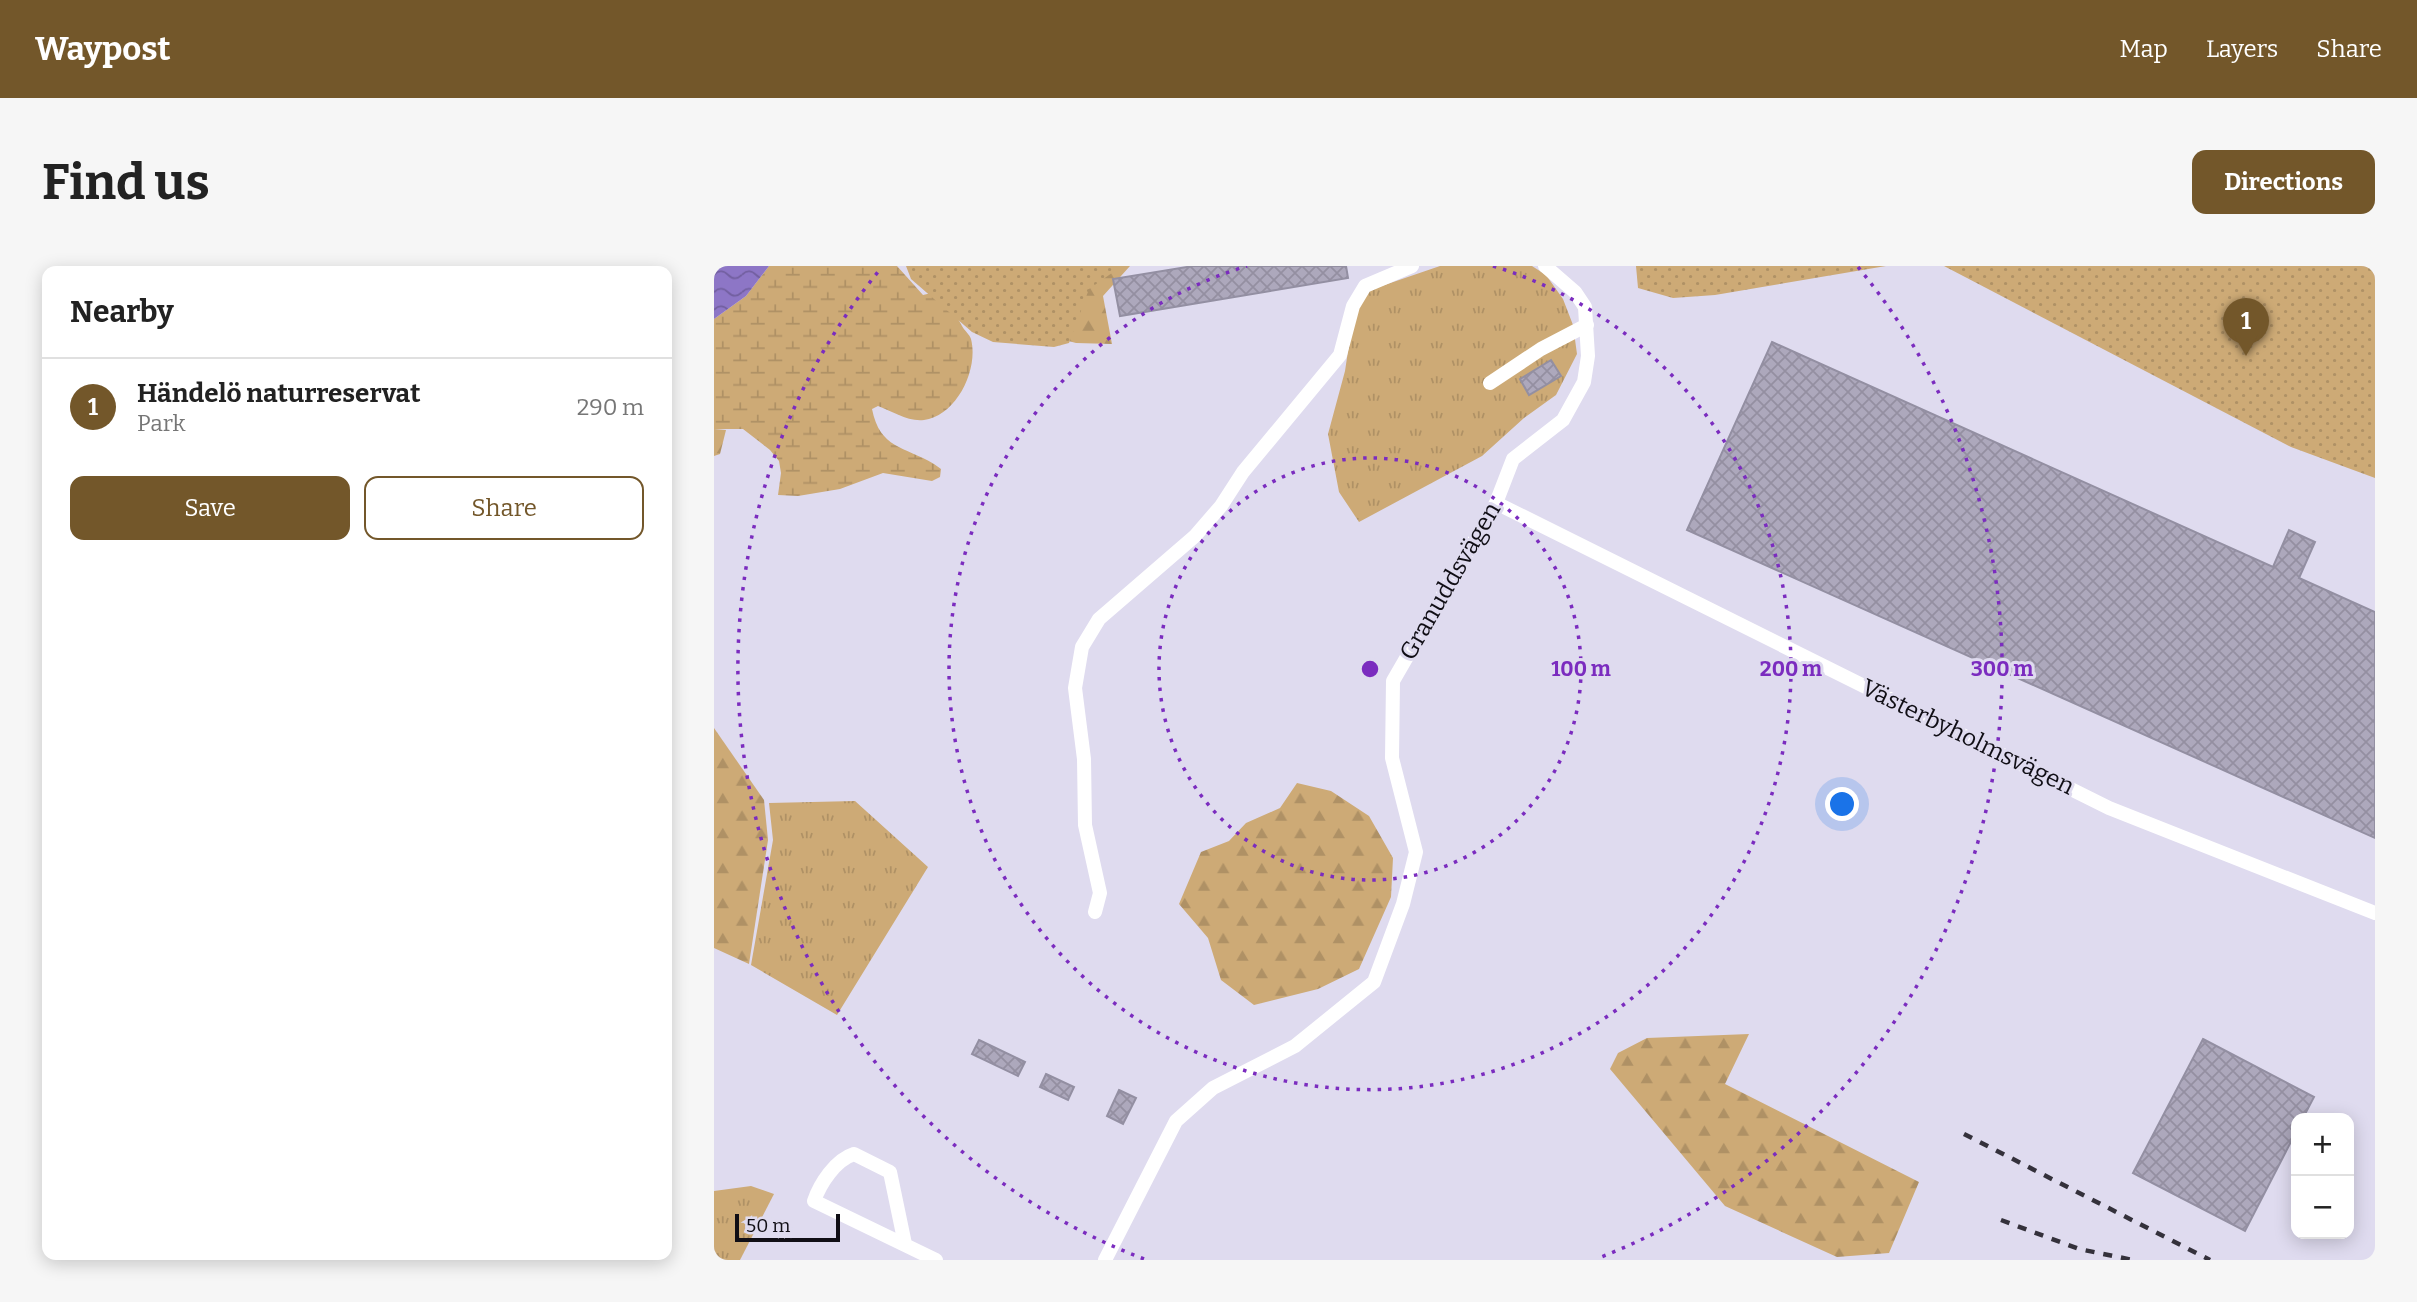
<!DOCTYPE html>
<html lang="en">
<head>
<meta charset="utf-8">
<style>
	body { margin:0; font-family:Bitter,serif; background:#f6f6f6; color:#222 }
	.controls { position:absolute; right:21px; bottom:21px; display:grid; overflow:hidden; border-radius:14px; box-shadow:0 4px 18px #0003 }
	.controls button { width:63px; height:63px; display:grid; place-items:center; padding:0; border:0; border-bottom:2px solid #e0e0e0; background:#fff; color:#222; font:35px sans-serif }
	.scale { position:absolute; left:21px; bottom:18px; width:105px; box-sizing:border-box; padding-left:7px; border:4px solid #100e15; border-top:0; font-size:19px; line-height:24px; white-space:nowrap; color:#100e15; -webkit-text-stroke:5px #dfdbef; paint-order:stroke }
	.you { position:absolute; left:1129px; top:539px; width:24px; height:24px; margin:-18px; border:5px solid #fff; border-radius:50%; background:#1a73e8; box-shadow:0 0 0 10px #1a73e833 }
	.badge { display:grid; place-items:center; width:46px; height:46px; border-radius:50%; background:#73572a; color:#fff; font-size:23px; font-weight:700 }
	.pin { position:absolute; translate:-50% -58px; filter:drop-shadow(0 2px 4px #0008) }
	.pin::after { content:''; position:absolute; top:37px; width:24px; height:21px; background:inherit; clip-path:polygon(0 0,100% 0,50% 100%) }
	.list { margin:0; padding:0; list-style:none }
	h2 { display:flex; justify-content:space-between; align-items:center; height:91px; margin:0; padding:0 28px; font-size:30px }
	h2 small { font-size:23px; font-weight:400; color:#767676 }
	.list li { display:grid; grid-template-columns:46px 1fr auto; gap:21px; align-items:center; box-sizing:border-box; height:98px; padding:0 28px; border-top:2px solid #e0e0e0 }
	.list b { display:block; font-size:26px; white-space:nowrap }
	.list p { margin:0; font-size:23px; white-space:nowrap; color:#767676 }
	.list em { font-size:23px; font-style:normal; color:#767676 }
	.actions { display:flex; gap:14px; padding:21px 28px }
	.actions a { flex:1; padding:16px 0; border:2px solid #73572a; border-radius:14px; text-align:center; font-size:24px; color:#73572a }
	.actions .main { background:#73572a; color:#fff }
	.map { position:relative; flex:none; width:1661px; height:994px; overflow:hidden; border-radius:14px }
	header { display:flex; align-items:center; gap:42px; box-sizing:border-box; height:98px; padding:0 35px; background:#73572a; color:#fff }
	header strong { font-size:33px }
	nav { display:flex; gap:38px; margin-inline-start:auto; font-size:24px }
	.intro { display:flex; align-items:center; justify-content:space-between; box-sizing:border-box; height:168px; padding:0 42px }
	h1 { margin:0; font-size:49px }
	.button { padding:18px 32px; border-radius:14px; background:#73572a; color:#fff; font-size:24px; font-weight:700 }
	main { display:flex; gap:42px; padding:0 42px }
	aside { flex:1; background:#fff; border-radius:14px; box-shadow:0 4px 18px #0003 }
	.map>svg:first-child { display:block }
	.grass { fill:url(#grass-tufts) }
	.forest { fill:url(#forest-firs) }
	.wetland { fill:url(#wetland-marsh) }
	.park { fill:url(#park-dots) }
	.water { fill:url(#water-waves) }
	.building { fill:url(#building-cross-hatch); stroke:#938fa2; stroke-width:2 }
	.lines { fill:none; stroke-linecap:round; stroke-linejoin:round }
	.minor { stroke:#fff; stroke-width:14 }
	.rail { stroke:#34313b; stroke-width:4.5; stroke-dasharray:9 9; stroke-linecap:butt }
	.ring { fill:none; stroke:#7b2cbf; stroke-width:3.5; stroke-dasharray:3.5 7 }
	.labels { text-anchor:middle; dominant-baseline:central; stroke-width:6; stroke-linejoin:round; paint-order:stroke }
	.street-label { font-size:24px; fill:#100e15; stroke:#dfdbef }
	.centre { fill:#7b2cbf; stroke:#dfdbef; stroke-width:3.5 }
	.ring-label { font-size:21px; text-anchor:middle; font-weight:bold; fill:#7b2cbf; stroke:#dfdbef; stroke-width:6; stroke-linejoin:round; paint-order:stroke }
</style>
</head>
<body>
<header>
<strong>Waypost</strong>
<nav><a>Map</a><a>Layers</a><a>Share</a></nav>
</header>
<div class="intro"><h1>Find us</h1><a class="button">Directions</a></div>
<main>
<aside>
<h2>Nearby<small></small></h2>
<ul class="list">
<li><span class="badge">1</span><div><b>Händelö naturreservat</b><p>Park</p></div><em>290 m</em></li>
</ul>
<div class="actions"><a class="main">Save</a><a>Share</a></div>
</aside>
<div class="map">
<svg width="1661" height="994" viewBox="0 0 1661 994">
	<defs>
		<pattern id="grass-tufts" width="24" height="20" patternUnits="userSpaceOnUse" patternTransform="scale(1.75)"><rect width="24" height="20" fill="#cdaa76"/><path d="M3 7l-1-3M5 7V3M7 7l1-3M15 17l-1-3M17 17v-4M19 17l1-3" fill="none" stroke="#af9165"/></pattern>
		<pattern id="forest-firs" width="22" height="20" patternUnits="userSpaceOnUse" patternTransform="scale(1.75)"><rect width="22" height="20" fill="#cdaa76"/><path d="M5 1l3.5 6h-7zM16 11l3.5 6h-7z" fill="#af9165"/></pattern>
		<pattern id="wetland-marsh" width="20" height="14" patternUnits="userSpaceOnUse" patternTransform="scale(1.75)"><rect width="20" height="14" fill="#cdaa76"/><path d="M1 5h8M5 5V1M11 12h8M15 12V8" fill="none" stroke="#af9165"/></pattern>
		<pattern id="park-dots" width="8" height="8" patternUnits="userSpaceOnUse" patternTransform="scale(1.75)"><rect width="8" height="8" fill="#cdaa76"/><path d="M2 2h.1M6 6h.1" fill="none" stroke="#af9165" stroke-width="1.8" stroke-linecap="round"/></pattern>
		<pattern id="water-waves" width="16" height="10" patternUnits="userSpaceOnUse" patternTransform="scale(1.75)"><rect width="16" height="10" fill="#8d76c6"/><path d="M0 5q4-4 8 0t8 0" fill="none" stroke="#725fa0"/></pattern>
		<pattern id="building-cross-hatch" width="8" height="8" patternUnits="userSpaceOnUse" patternTransform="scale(1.75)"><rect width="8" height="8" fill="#ada8bc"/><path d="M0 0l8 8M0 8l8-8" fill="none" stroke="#948fa1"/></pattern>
	</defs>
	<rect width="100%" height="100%" fill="#dfdbef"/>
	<g class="grass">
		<path d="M726,0H818L832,9L849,33L859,59L863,88L842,129L810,152L768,190L645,256L625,226L614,168L631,105L639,52L653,25Z"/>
		<path d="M141,535L214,601L123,749L37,699L59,574L55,537Z"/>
		<path d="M37,920L60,928L26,994H0V925Z"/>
	</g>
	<g class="forest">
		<path d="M199,0H416L389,30L398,78L362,77L298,60Z"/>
		<path d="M0,163L12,164L6,188L0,190Z"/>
		<path d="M0,462L50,534L54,574L35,698L0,682Z"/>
		<path d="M583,517L617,525L655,550L679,592L677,631L645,703L604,723L540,739L507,714L494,672L465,638L487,586L515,575L532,557L566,542Z"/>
		<path d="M1035,768L1011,818L1205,916L1175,987L1123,991L1011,940L896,803L904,787L933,772Z"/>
	</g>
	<path class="wetland" d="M55,0H183L209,29L222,26C235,37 240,45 248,60C250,64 256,69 257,73C265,104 242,150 210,154C194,156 178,145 164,140L158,143C166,183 190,180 220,198L227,203L226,211L218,215L169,207L126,223L84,230L64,229L67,207L65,195L56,184L29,163H0V53L32,30Z"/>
	<g class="park">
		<path d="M192,0H408L375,23L355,77L340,81L279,76L258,66L197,13Z"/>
		<path d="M922,0H1172L1001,29L959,32L924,22Z"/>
		<path d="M1230,0H1661V212L1577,181Z"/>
	</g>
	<path class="water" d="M0,0H55L32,30L0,53Z"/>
	<g class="building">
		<path d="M479,0H632L634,12L406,50L399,13Z"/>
		<path d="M1058,76L1559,301L1575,264L1601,276L1585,312L1661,346V572L973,264Z"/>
		<path d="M837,94L847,110L815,129L806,113Z"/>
		<path d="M1489,773L1600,831L1589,852H1582V866L1531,965L1419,907Z"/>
		<path d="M265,774L311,796L304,810L258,788Z"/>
		<path d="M332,808L360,821L354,834L326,821Z"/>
		<path d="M405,824L422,832L409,858L393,850Z"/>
	</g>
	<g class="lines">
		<g class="minor">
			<path d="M776,117L827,83L873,59"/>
			<path d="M782,237L1395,542L1661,647"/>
			<path d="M381,646L386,627L371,559L370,493L361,422L368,381L385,353L481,270L507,240L529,206L626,89L639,40L651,20L698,0"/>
			<path d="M191,978L176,906L140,888C121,894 106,918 100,935L222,994"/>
			<path d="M391,994L462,855L499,822L581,780L660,716L689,638L702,586L678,492L679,415L782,237L799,193L849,154L870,116L874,90L871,41L861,26L831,0"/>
		</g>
		<g class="rail">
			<path d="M1250,868L1496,994"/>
			<path d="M1287,954L1365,983L1419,994"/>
		</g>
	</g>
	<g class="ring">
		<circle cx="656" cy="403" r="211"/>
		<path d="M779 0A421 421 0 1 1 533 0"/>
		<path d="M430 993A632 632 0 0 1 168 1M1144 1A632 632 0 0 1 882 993"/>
	</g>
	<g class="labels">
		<g class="street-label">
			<text transform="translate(736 315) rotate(-60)">Granuddsvägen</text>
			<text transform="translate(1254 471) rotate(26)">Västerbyholmsvägen</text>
		</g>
	</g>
	<circle cx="656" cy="403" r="10" class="centre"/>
	<g class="ring-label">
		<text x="867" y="410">100 m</text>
		<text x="1077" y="410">200 m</text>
		<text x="1288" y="410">300 m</text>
	</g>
</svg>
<div class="controls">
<button>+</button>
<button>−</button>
</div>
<div class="scale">50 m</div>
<div class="you"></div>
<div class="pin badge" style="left:1532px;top:90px">1</div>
</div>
</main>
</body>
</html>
